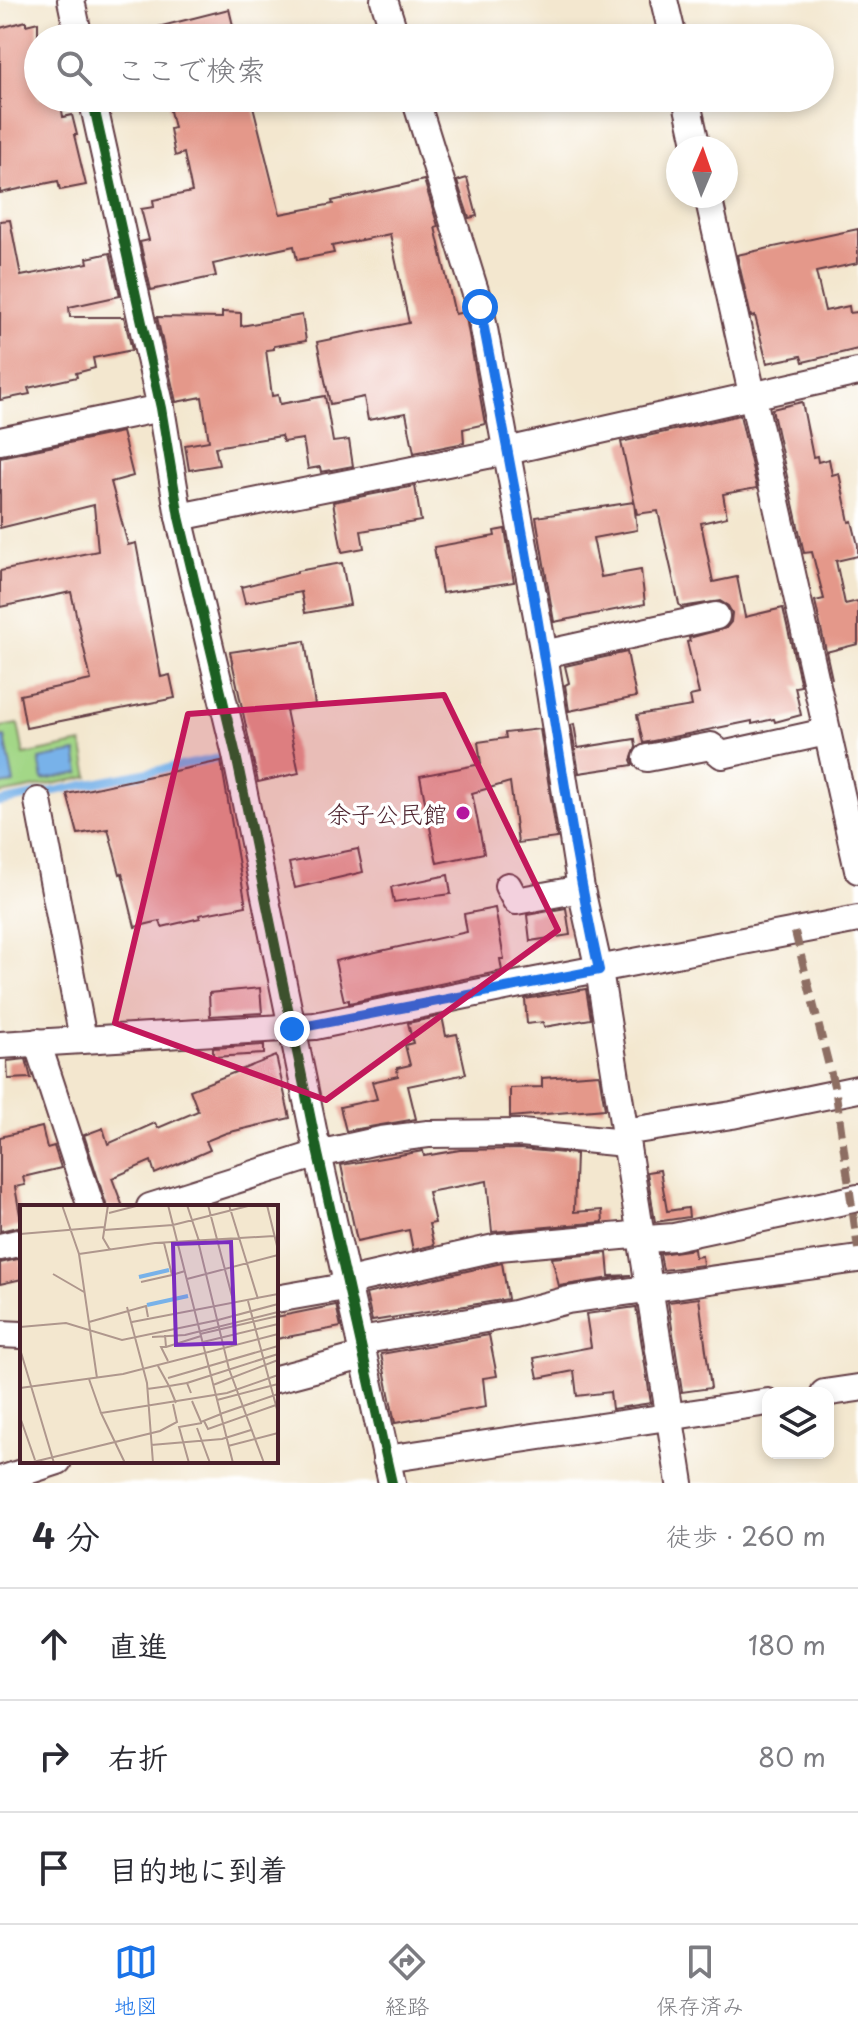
<!DOCTYPE html>
<html lang="ja">
<head>
<meta charset="utf-8">
<style>
	body { margin:0; font-family:"Playpen Sans","Klee One",sans-serif; background:#f7f7f7; color:#2b2b33 }
	.controls { position:absolute; right:24px; bottom:24px; display:grid; overflow:hidden; border-radius:16px; box-shadow:0 4px 12px #0003 }
	.controls button { width:72px; height:72px; display:grid; place-items:center; padding:0; border:0; border-bottom:2px solid #e1e1e2; background:#fff; color:#2b2b33; font:40px sans-serif }
	.compass { position:absolute; left:666px; top:136px; width:72px; height:72px; border-radius:50%; background:#fff; box-shadow:0 4px 12px #0003; rotate:2deg }
	.stop { position:absolute; width:24px; height:24px; margin:-18px; border:6px solid #1a73e8; border-radius:50%; background:#fff }
	.stop.end { background:#1a73e8; border-color:#fff; box-shadow:0 2px 8px #0008 }
	.list { margin:0; padding:0; list-style:none }
	h2 { display:flex; justify-content:space-between; align-items:center; height:104px; margin:0; padding:0 32px; font-size:34px }
	h2 small { font-size:26px; font-weight:400; color:#7c7c81 }
	.list li { display:grid; grid-template-columns:52px 1fr auto; gap:24px; align-items:center; box-sizing:border-box; height:112px; padding:0 32px; border-top:2px solid #e1e1e2 }
	.list b { display:block; font-size:30px; white-space:nowrap }
	.list em { font-size:26px; font-style:normal; color:#7c7c81 }
	.icon { flex:none; width:44px; height:44px; fill:none; stroke:currentColor; stroke-width:2; stroke-linecap:round; stroke-linejoin:round }
	.map { position:relative; flex:none; width:858px; height:1483px; overflow:hidden }
	.search { position:absolute; background:#fff; box-shadow:0 4px 12px #0003; left:24px; right:24px; top:24px; height:88px; display:flex; align-items:center; gap:20px; box-sizing:border-box; padding:0 28px; border-radius:44px; color:#7c7c81; font-size:30px }
	.sheet { height:440px; background:#fff }
	nav { display:flex; justify-content:space-around; align-items:center; box-sizing:border-box; height:112px; border-top:2px solid #e1e1e2; background:#fff; font-size:22px; color:#7c7c81 }
	nav a { display:grid; justify-items:center; gap:4px }
	nav .on { color:#1a73e8 }
	.map>svg:first-child { display:block }
	.green { fill:#a3d787; stroke:#767b59; stroke-width:2 }
	.water { fill:#78b2e9; stroke:#61688a; stroke-width:2 }
	.lines { fill:none; stroke-linecap:round; stroke-linejoin:round }
	.stream { stroke:#78b2e9; stroke-width:8 }
	.building { fill:#e4988a }
	.minor-casing { stroke:#633d44; stroke-width:30 }
	.minor { stroke:#fff; stroke-width:26 }
	.quiet { stroke:#8d6e63; stroke-width:8; stroke-dasharray:16 8; stroke-linecap:butt }
	.cycleway-casing { stroke:#fff; stroke-width:15 }
	.cycleway { stroke:#1b5e20; stroke-width:10 }
	.route { stroke:#1a73e8; stroke-width:10 }
	.marked { fill:#c2185b; fill-opacity:0.2; stroke:#c2185b; stroke-width:6; stroke-linejoin:round }
	.poi-dot { fill:#b5179e; stroke:#fff; stroke-width:3 }
	.labels { text-anchor:middle; dominant-baseline:central; stroke-width:7; stroke-linejoin:round; paint-order:stroke }
	.poi-label { font-size:24px; fill:#4a1f2b; stroke:#fff; text-anchor:end }
	.inset-river { fill:none; stroke:#78b2e9; stroke-width:4 }
	.inset-road { fill:none; stroke:#af978d; stroke-width:2 }
	.view { fill:#7b2cbf; fill-opacity:0.15; stroke:#7b2cbf; stroke-width:4 }
	.inset-edge { fill:none; stroke:#4a1f2b; stroke-width:4 }
</style>
</head>
<body>
<div class="map">
<svg width="858" height="1483" viewBox="0 0 858 1483">
	<rect width="100%" height="100%" fill="#fff"/>
	<filter id="ink" filterUnits="userSpaceOnUse"><feTurbulence type="fractalNoise" baseFrequency=".0125" numOctaves="2"/><feDisplacementMap in="SourceGraphic" scale="16" xChannelSelector="R" yChannelSelector="G"/><feConvolveMatrix kernelMatrix="1 2 1 2 8 2 1 2 1" color-interpolation-filters="sRGB"/></filter>
	<filter id="wash" filterUnits="userSpaceOnUse"><feTurbulence type="fractalNoise" baseFrequency=".006" numOctaves="4" result="noise"/><feDisplacementMap in="SourceGraphic" scale="32" xChannelSelector="R" yChannelSelector="G"/><feGaussianBlur stdDeviation="1.8" result="paint"/><feColorMatrix in="noise" values="0 0 0 0 0 0 0 0 0 0 0 0 0 0 0 0 0 1.4 0 .05"/><feComposite in="paint" operator="in"/></filter>
	<g filter="url(#wash)">
		<rect width="100%" height="100%" fill="#f3e7cf"/>
		<path class="green" d="M18,724L24,755L82,743L89,777L0,794V727Z"/>
		<g class="water">
			<path d="M5,737L14,783L0,785V738Z"/>
			<path d="M76,752L80,773L43,780L39,759Z"/>
		</g>
		<g class="lines">
			<path class="stream" d="M0,802L219,758"/>
		</g>
		<g id="blocks">
			<g class="building">
				<path d="M229,9L236,38H142V31Z"/>
				<path d="M26,21V25L38,22V98H60L63,117L72,115L77,135H74L86,185L60,190L58,181L0,193V28Z"/>
				<path d="M167,98H251L280,214L333,204L332,201L424,180L438,226L435,227L455,314L465,312L485,424L463,429L464,443L414,453L406,413L368,420L364,397L330,404L317,342L409,323L390,234L332,246L334,253L297,260L294,246L213,264L216,276L151,290L140,242L149,240L141,209L154,207L153,200L192,192L184,153L175,156L170,129L174,128Z"/>
				<path d="M467,178L477,216L469,218L457,181Z"/>
				<path d="M10,220L21,276L88,263L87,258L110,253L120,296L69,307L70,317H124L132,350L93,358L95,368L76,373L77,377L28,388L30,394L0,400V221Z"/>
				<path d="M858,229V263L816,272L825,311L849,306L850,313L858,312V349L803,362L801,356L767,363L755,316L751,317L737,255Z"/>
				<path d="M222,312L241,313V326L302,315L306,341L274,346V349L266,350L272,396L278,395L280,404L325,396L333,442L349,440L353,466L321,472L320,467L308,469L303,439L283,442L281,436L215,447L219,465L189,470L185,445L209,441L202,397L176,402L157,317L222,318Z"/>
				<path d="M802,402L813,457L817,456L818,462L829,459L832,475L839,473L849,522L852,521L858,545V556L836,561L845,604L858,601V644L826,652L832,679L815,601L824,599L812,552L804,553L772,409Z"/>
				<path d="M740,415L757,488L723,494L727,517L701,523L713,582L737,577L745,617L783,608L801,686L795,687L801,715L775,722L774,719L752,724V721L643,743L637,715L692,706L690,696L699,694L687,642L690,641L689,638L726,628L731,622L732,613L728,606L720,601L681,607L679,604L658,511L637,514L621,442Z"/>
				<path d="M122,432L133,476L111,482L128,545L136,543L161,677L170,675L175,698L26,728L20,695L91,680L71,592L0,607V571L98,551L94,505L0,528V457Z"/>
				<path d="M415,486L421,521L361,531L364,548L342,552L333,502Z"/>
				<path d="M634,502L637,530L593,538L601,577L641,570L645,604L554,622L536,517Z"/>
				<path d="M505,529L514,582L442,593L434,547L495,536L494,531Z"/>
				<path d="M342,563L350,605L305,613L301,592L245,603L241,587L297,573V571Z"/>
				<path d="M305,641L315,705L286,710L299,773L258,782L230,652Z"/>
				<path d="M627,652L636,697L569,711L565,685L569,683L565,666Z"/>
				<path d="M574,724L578,748L635,739L636,747L631,760L633,765L579,773L571,725Z"/>
				<path d="M540,729L557,838L518,843L510,782L472,793L484,853L437,863L420,776L481,764L478,742L506,738L505,733Z"/>
				<path d="M221,761L246,906L199,915L200,918L162,927L160,921L135,927L122,873L120,874L108,829L78,834L67,794Z"/>
				<path d="M358,849L363,872L295,888L289,863Z"/>
				<path d="M448,875L451,894L394,902L391,887Z"/>
				<path d="M495,908L504,959H500L502,971L349,1003V1000L344,1001L335,961L467,932L464,914Z"/>
				<path d="M566,908L570,935L530,941L527,915Z"/>
				<path d="M260,988L262,1013L210,1016L209,993Z"/>
				<path d="M586,989L591,1019L544,1027L543,1022L527,1024L525,999Z"/>
				<path d="M442,1016L446,1036L457,1034L466,1074L408,1086L416,1119L346,1131L340,1107L377,1099L372,1082L398,1076L397,1068L410,1065L405,1045L413,1043L408,1023Z"/>
				<path d="M264,1045V1054L213,1057V1048Z"/>
				<path d="M276,1056L290,1118L226,1133L206,1141L210,1150L155,1174L151,1161L112,1178L123,1207H107L84,1135L103,1128L108,1144L155,1123L158,1128L198,1111L190,1090Z"/>
				<path d="M26,1059L31,1078L8,1079L7,1061Z"/>
				<path d="M599,1074L605,1109L510,1117V1088L542,1087V1078Z"/>
				<path d="M42,1127L47,1148L54,1146L61,1168L23,1177L25,1185L15,1187L22,1226L0,1231V1137Z"/>
				<path d="M520,1149L576,1154L574,1212L602,1210L603,1222L492,1232L487,1181L428,1192L435,1223L429,1224L434,1245L413,1250L409,1230L357,1241L341,1165L423,1151L424,1156L460,1150Z"/>
				<path d="M660,1170L667,1211L688,1208L689,1217L655,1222L647,1172Z"/>
				<path d="M694,1249L695,1257L702,1256L703,1265L663,1270L660,1254Z"/>
				<path d="M607,1253L609,1276L631,1275L559,1286L552,1258Z"/>
				<path d="M22,1258V1279L0,1284V1263Z"/>
				<path d="M502,1263L508,1299L372,1321L366,1294Z"/>
				<path d="M699,1298L711,1388L682,1392L668,1302Z"/>
				<path d="M336,1305L341,1327L276,1339V1317Z"/>
				<path d="M636,1307L651,1403L612,1409L610,1392L577,1396L574,1371L538,1378L534,1358L591,1347L586,1314Z"/>
				<path d="M489,1335L497,1376L483,1378L486,1407L395,1423L381,1354Z"/>
			</g>
		</g>
	</g>
	<g filter="url(#ink)">
		<use href="#blocks" fill-opacity="0" stroke="#633d44" stroke-width="2"/>
		<g class="lines">
			<defs>
				<g id="minor">
					<path d="M71,0L79,38"/>
					<path d="M384,0L396,38"/>
					<path d="M664,0L673,38"/>
					<path d="M92,98L161,408L179,517L236,755L318,1154L392,1483"/>
					<path d="M415,98L480,307L544,654L581,889L599,970L680,1483"/>
					<path d="M686,98L697,148"/>
					<path d="M708,196L858,870"/>
					<path d="M0,441L161,408"/>
					<path d="M179,517L507,451L858,372"/>
					<path d="M544,654L716,616"/>
					<path d="M647,758L711,746L722,755L826,732"/>
					<path d="M38,801L83,1039"/>
					<path d="M508,886L516,901L581,889"/>
					<path d="M37,1042L91,1207"/>
					<path d="M0,1045L315,1026L520,984L858,919"/>
					<path d="M624,1132L732,1115L858,1089"/>
					<path d="M150,1207L318,1154L381,1140L428,1134L521,1133L625,1143"/>
					<path d="M0,1247L22,1242"/>
					<path d="M276,1299L333,1289L362,1278L499,1247L633,1235L647,1239L674,1237L858,1198"/>
					<path d="M0,1334L22,1335"/>
					<path d="M360,1341L514,1314L568,1300L858,1259"/>
					<path d="M276,1379L363,1356"/>
					<path d="M824,1393L858,1388"/>
					<path d="M386,1459L768,1402"/>
					<path d="M0,1480L58,1461"/>
				</g>
			</defs>
			<use href="#minor" class="minor-casing"/>
			<use href="#minor" class="minor"/>
			<path class="quiet" d="M795,932L836,1094L858,1249"/>
			<defs>
				<path id="cycleway" d="M92,98L161,408L179,517L236,755L318,1154L392,1483"/>
			</defs>
			<use href="#cycleway" class="cycleway-casing"/>
			<use href="#cycleway" class="cycleway"/>
		</g>
	</g>
	<g class="lines" filter="url(#ink)">
		<path class="route" d="M292,1029L599,970C576,864 561,760 543,653C525,537 502,422 480,307"/>
	</g>
	<path class="marked" d="M444,695L558,930L326,1100L115,1023L188,714Z"/>
	<circle class="poi-dot" cx="463" cy="813" r="8"/>
	<g class="labels">
		<g class="poi-label">
			<text x="447" y="813">余子公民館</text>
		</g>
	</g>
	<g transform="translate(20 1205)">
		<rect width="258" height="258" fill="#f3e7cf"/>
		<path class="inset-river" d="M119,72L149,65M127,100L168,91"/>
		<path class="inset-road" d="M42,0L59,49L77,173M88,0L83,33L90,45M148,0L213,258M167,0L179,36M188,0L214,99M209,0L238,94M247,0L258,45M89,8L120,0M84,25L153,20L232,0M0,29L84,22M178,36L209,164L244,258M144,38L152,70L165,66M59,49L135,38L254,31M33,69L64,87M167,74L258,50M121,77L152,70M228,96L258,208M107,102L127,178L133,258M198,115L258,99M69,117L126,101L128,112M112,117L258,89M0,122L46,118L102,135L198,115M180,129L258,111M145,130L146,142H141L148,156M132,132L165,130L258,107M183,137L258,119M146,142L181,131M0,144L34,258M148,173L258,141M69,174L81,208M193,180L258,155M0,183L103,169L258,129M127,184L149,181L138,161M171,188L167,178L258,149M197,195L258,179M172,196L181,217L201,209M156,198L149,181L167,178M200,209L258,189M0,212L15,255M184,216L188,224L256,200M177,223L190,258M131,240L202,234L231,225M208,241L258,228M9,258L140,226L157,217L153,199M105,258L81,208L207,188L258,170M169,258L159,222L182,218"/>
		<path class="view" d="M211,37L215,138L156,140L153,39Z"/>
		<rect width="258" height="258" class="inset-edge"/>
	</g>
</svg>
<div class="controls">
<button><svg class="icon" aria-label="layers" viewBox="0 0 24 24"><path d="M12 4l9 5-9 5-9-5zM3 14l9 5 9-5"/></svg></button>
</div>
<svg class="compass" viewBox="-18 -18 36 36"><path d="M0-13l5 13h-10z" fill="#e53935"/><path d="M0 13l5-13h-10z" fill="#7c7c81"/></svg>
<div class="stop" style="left:480px;top:307px"></div>
<div class="stop end" style="left:292px;top:1029px"></div>
<div class="search"><svg class="icon" aria-label="search" viewBox="0 0 24 24"><circle cx="10" cy="10" r="6"/><path d="M15 15l6 6"/></svg>ここで検索</div>
</div>
<section class="sheet">
<h2>4 分<small>徒歩 · 260 m</small></h2>
<ul class="list">
<li><svg class="icon" aria-label="ahead" viewBox="0 0 24 24"><path d="M12 20V5M6 11l6-6 6 6"/></svg><div><b>直進</b></div><em>180 m</em></li>
<li><svg class="icon" aria-label="right" viewBox="0 0 24 24"><path d="M7 20v-9h11M14 6l5 5-5 5"/></svg><div><b>右折</b></div><em>80 m</em></li>
<li><svg class="icon" aria-label="arrive" viewBox="0 0 24 24"><path d="M6 21V4h12l-3 4 3 4H6"/></svg><div><b>目的地に到着</b></div></li>
</ul>
</section>
<nav>
<a class="on"><svg class="icon" aria-label="map" viewBox="0 0 24 24"><path d="M3 6l6-2 6 2 6-2v14l-6 2-6-2-6 2zM9 4v14M15 6v14"/></svg>地図</a>
<a><svg class="icon" aria-label="directions" viewBox="0 0 24 24"><path d="M12 3l9 9-9 9-9-9zM9 14v-3h6M13 9l2 2-2 2"/></svg>経路</a>
<a><svg class="icon" aria-label="saved" viewBox="0 0 24 24"><path d="M7 4h10v16l-5-4-5 4z"/></svg>保存済み</a>
</nav>
</body>
</html>
